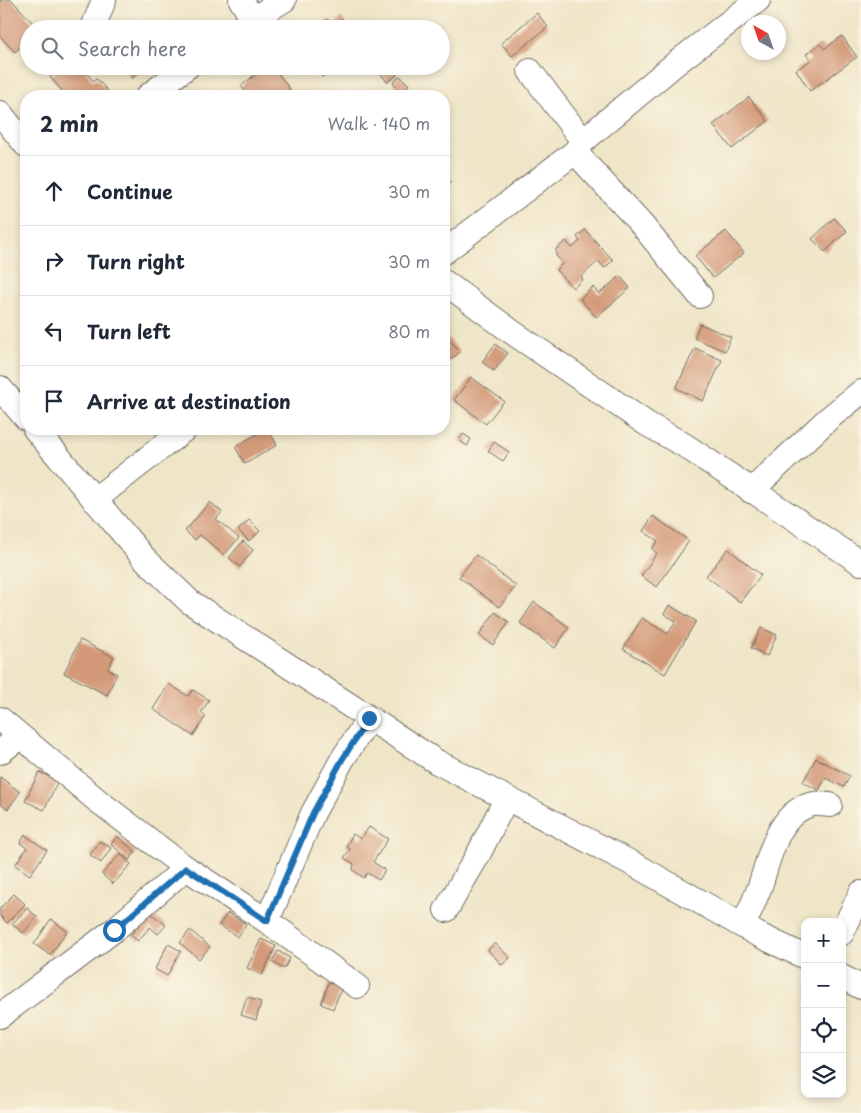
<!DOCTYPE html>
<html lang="en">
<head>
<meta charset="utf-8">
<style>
	body { margin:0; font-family:"Playpen Sans",sans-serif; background:#f2f2f3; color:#1f2937 }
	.controls { position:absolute; right:15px; bottom:15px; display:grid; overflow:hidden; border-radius:10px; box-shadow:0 2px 8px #0003 }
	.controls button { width:45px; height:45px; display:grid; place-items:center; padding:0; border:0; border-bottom:1px solid #e0e1e3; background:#fff; color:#1f2937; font:25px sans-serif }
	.compass { position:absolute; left:741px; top:15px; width:45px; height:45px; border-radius:50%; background:#fff; box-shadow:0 2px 8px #0003; rotate:320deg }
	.stop { position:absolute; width:15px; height:15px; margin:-11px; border:4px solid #1f6fb2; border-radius:50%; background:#fff }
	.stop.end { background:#1f6fb2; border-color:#fff; box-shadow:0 1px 5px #0008 }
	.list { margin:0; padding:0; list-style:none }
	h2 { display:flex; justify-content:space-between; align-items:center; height:65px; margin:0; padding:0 20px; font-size:21px }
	h2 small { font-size:16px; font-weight:400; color:#747a83 }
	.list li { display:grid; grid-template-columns:32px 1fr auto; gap:15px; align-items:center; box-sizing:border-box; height:70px; padding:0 20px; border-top:1px solid #e0e1e3 }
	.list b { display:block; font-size:19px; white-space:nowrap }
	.list em { font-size:16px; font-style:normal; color:#747a83 }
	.icon { flex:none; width:28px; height:28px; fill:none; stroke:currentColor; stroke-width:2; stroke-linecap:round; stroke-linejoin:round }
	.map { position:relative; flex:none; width:861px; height:1113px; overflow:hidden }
	.search { position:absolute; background:#fff; box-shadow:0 2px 8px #0003; left:20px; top:20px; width:430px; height:55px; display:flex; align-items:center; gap:12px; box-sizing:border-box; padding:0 18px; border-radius:28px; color:#747a83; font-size:19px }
	.panel { position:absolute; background:#fff; box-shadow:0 2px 8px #0003; left:20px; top:90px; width:430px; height:345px; border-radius:20px }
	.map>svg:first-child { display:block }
	.building { fill:#d39978 }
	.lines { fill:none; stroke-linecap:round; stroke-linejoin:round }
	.minor-casing { stroke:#706c62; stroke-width:26 }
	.minor { stroke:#fff; stroke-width:24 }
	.route { stroke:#1f6fb2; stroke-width:6 }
</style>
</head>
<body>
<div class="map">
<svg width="861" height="1113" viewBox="0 0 861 1113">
	<rect width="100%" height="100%" fill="#fcf5e5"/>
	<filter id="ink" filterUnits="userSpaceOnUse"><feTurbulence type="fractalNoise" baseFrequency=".02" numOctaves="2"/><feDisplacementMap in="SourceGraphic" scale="10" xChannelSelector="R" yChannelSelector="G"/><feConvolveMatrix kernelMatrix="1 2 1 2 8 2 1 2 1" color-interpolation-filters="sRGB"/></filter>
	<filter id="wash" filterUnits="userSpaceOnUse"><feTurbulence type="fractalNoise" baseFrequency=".0096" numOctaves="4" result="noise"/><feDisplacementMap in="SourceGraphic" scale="20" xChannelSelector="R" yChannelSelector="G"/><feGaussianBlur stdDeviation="1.12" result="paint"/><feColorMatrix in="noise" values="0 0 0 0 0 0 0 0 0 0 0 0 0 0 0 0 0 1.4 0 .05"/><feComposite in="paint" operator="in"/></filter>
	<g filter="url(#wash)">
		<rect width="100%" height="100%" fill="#efe5c7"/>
		<g id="blocks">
			<g class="building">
				<path d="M0,0H12L38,29H29V46L26,42L15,52L0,36V21L1,20L0,18Z"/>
				<path d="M537,13L548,27L512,56L501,43Z"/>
				<path d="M342,18L349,29H314L328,19L332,26Z"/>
				<path d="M842,36L857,57L810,91L796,70L811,60L806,54L820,44L824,49Z"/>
				<path d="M63,66H81L93,81L97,79L112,96H62L65,94L50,77Z"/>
				<path d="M123,66H147L132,78Z"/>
				<path d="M266,66H272L290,89L281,96H249L241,86Z"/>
				<path d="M314,66H337L322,77Z"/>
				<path d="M375,66H391L397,75L387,82Z"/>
				<path d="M400,76L409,85L401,92L393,82Z"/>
				<path d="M749,97L768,121L732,149L713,125Z"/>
				<path d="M444,173L451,182L444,188Z"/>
				<path d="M834,218L847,231L825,252L812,239Z"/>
				<path d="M585,230L613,260L605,268L598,261L581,277L583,279L573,288L556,270L563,263L556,256V249L566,241L572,248L580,241L577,237Z"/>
				<path d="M726,231L744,253L713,278L695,256Z"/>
				<path d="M620,276L630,288L596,317L580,299L593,287L599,294Z"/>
				<path d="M700,324L731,337L725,351L694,338Z"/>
				<path d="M444,333L460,352L444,365Z"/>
				<path d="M495,344L508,353L494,371L482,362Z"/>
				<path d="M695,348L722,360L703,401L676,388Z"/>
				<path d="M471,377L504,401L486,424L454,400Z"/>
				<path d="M265,429H268L277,445L245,464L235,447Z"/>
				<path d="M463,434L471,439L467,446L459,440Z"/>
				<path d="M494,442L509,452L503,461L488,451Z"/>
				<path d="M210,502L222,512L216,519L239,538L224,555L200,535L195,540L185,531Z"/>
				<path d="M653,516L689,541L657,587L641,576L657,553L652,549L658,541L643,531Z"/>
				<path d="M249,520L260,531L249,541L238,530Z"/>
				<path d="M243,541L253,550L240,567L229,558Z"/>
				<path d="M728,549L761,575L740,602L706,576Z"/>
				<path d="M476,555L516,586L499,607L459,577Z"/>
				<path d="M534,602L569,627L555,648L520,623Z"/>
				<path d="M669,605L696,621L665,674L623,649L642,618L668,634L676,621L664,614Z"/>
				<path d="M495,612L509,622L493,645L479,635Z"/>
				<path d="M761,628L777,635L767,656L751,648Z"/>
				<path d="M80,640L114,657L108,669L117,674L107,695L64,673Z"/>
				<path d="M169,684L188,696L193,690L209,700L201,713L206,716L193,736L153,709Z"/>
				<path d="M816,758L850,776L844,787L826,778L819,790L803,782Z"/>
				<path d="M39,772L58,781L44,810L25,801Z"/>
				<path d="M0,777L20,792L8,809L0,804Z"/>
				<path d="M369,827L388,839L373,862L385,870L379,880L367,873L364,878L353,870L354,864L344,858L350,849L346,846L353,834L361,839Z"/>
				<path d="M25,835L47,850L30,875L15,865L27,848L20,843Z"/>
				<path d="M117,836L136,852L129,860L111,844Z"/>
				<path d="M100,841L111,848L101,863L90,855Z"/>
				<path d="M120,854L131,864L113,884L102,874Z"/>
				<path d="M14,894L25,904L7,923L0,916V908Z"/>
				<path d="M27,908L37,917L23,933L12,924Z"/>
				<path d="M149,912L166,925L158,934L150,927L138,941L131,935Z"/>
				<path d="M228,913L246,924L238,937L219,925Z"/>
				<path d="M51,919L67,931L50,955L34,944Z"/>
				<path d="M190,930L210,947L199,959L180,943Z"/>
				<path d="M261,939L276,946L262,975L247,968Z"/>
				<path d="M495,943L510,958L502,965L488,950Z"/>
				<path d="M168,944L181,951L167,976L155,969Z"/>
				<path d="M278,951L290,958L284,969L272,962Z"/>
				<path d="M329,982L342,987L333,1009L321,1004Z"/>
				<path d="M247,997L261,1002L256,1020L241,1015Z"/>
			</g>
		</g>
	</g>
	<g filter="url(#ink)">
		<use href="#blocks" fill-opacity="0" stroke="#706c62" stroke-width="1"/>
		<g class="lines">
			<defs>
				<g id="minor">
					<path d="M241,0L253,19"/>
					<path d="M94,25L104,0"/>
					<path d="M239,29L253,19L284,0"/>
					<path d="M530,71L583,141"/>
					<path d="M148,96L188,66"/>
					<path d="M0,113L26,145"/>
					<path d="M575,152L642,225L700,296"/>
					<path d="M444,252L575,152L583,141L675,64L758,0"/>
					<path d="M444,282L512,332L647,424L684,445L861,563"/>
					<path d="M0,388L26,418"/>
					<path d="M35,429L144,558L190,602L437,762L637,866L757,934L805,957"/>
					<path d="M751,491L828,419L861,392"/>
					<path d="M94,500L185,429"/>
					<path d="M0,719L98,801L186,868L267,921L357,986"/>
					<path d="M0,752L20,737"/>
					<path d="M446,910L479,853L506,799"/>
					<path d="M267,921L313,813L342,760L369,718"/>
					<path d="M743,926C749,912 756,898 761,883C770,855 779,810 814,804C819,803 825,805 830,805"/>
					<path d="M842,933L861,893"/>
					<path d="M842,977L861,987"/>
					<path d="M0,1016L114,930L186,868"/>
				</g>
			</defs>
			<use href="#minor" class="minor-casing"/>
			<use href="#minor" class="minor"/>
		</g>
	</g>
	<g class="lines" filter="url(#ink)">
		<path class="route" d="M114,930L186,868L267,921L313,813L342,760L369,718"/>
	</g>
</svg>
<div class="controls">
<button>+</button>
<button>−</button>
<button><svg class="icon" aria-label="locate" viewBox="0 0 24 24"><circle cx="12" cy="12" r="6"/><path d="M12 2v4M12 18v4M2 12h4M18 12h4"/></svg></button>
<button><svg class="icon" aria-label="layers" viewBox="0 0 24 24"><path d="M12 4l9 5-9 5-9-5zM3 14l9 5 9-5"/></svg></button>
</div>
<svg class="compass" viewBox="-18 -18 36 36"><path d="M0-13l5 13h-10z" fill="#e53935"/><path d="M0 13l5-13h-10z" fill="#747a83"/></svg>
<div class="stop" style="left:114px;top:930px"></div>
<div class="stop end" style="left:369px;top:718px"></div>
<div class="search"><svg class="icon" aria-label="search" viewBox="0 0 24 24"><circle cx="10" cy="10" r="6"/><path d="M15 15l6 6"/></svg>Search here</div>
<section class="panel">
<h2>2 min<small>Walk · 140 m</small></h2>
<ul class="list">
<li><svg class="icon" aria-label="ahead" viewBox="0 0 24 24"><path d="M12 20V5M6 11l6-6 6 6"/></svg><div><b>Continue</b></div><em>30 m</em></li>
<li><svg class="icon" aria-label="right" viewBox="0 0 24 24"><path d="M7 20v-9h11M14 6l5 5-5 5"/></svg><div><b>Turn right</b></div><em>30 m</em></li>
<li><svg class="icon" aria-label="left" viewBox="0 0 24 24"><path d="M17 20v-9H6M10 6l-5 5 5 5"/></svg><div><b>Turn left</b></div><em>80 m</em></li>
<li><svg class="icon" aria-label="arrive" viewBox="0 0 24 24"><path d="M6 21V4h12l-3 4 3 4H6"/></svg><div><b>Arrive at destination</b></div></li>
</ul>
</section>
</div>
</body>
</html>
